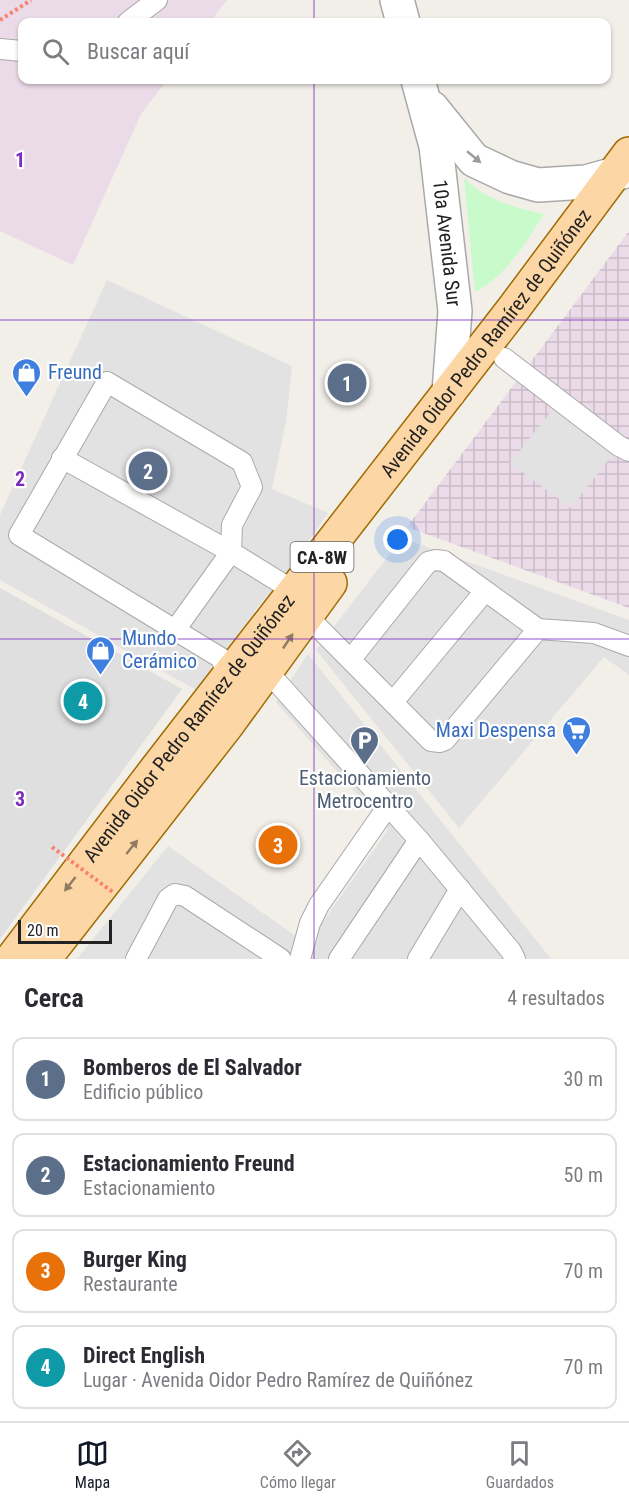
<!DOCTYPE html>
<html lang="es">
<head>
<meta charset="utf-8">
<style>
	body { margin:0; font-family:"Roboto Condensed",sans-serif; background:#f7f7f7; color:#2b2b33 }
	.scale { position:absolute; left:18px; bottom:15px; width:94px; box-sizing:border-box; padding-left:6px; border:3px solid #222; border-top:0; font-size:16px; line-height:21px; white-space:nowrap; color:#222; -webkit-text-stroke:4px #fff; paint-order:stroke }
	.you { position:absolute; left:398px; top:540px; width:21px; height:21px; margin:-15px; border:4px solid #fff; border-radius:50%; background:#1a73e8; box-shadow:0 0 0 9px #1a73e833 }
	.badge { display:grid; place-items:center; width:39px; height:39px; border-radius:50%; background:#111827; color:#fff; font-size:20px; font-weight:700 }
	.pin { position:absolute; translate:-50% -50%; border:3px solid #fff; box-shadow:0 2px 6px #0006 }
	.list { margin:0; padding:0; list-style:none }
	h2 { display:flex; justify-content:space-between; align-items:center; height:78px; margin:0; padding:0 24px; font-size:26px }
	h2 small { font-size:20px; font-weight:400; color:#7c7c81 }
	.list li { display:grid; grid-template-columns:39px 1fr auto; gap:18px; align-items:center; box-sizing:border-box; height:84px; margin:0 12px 12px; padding:0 12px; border:2px solid #e1e1e2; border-radius:12px }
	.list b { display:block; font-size:22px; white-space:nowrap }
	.list p { margin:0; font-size:20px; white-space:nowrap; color:#7c7c81 }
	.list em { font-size:20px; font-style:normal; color:#7c7c81 }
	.icon { flex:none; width:33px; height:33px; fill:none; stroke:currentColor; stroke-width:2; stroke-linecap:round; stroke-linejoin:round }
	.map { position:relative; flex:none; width:629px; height:959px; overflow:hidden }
	.search { position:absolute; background:#fff; box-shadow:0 2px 4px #0004; left:18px; right:18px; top:18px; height:66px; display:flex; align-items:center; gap:15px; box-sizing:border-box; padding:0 21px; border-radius:12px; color:#7c7c81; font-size:22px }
	.sheet { height:462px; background:#fff }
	nav { display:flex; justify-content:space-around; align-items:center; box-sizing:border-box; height:84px; border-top:2px solid #e1e1e2; background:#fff; font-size:16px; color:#7c7c81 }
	nav a { display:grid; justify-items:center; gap:3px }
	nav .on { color:#111827 }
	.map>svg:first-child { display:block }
	.residential { fill:#e0dfdf }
	.industrial { fill:url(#industrial-grid) }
	.railway { fill:#ebdbe8 }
	.park { fill:#c8facc }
	.parking { fill:#e2e2e2 }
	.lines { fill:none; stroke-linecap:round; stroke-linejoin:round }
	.service-casing { stroke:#a9a9a9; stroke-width:22 }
	.tertiary-casing { stroke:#a9a9a9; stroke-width:36 }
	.primary-casing { stroke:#a06b00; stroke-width:36 }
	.path { stroke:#fa8072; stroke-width:4; stroke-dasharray:3 3; stroke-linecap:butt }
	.service { stroke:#fff; stroke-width:20 }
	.tertiary { stroke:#fff; stroke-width:33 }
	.primary { stroke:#fcd6a4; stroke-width:33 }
	.path-bridge { stroke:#fa8072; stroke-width:4; stroke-dasharray:3 3; stroke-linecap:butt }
	.oneway { fill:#9c9c9c }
	.oneway2 { fill:#8f7c63 }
	.grid { fill:none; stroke:#7b2cbf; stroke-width:1.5; stroke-opacity:0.55 }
	.labels { text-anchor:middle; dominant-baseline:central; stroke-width:4.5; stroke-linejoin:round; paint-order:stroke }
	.shield { fill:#fff; stroke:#646464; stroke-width:1.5 }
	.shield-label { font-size:18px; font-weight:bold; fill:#222 }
	.street-label { font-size:20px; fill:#222; stroke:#fff }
	.shop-label { font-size:20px; fill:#366cbe; stroke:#fff; text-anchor:start }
	.service-label { font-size:20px; fill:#4e5e75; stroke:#fff }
	.grid-label { font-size:20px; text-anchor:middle; font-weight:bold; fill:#7b2cbf; stroke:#fff; stroke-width:4.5; stroke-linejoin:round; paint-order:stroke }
</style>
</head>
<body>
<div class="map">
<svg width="629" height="959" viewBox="0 0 629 959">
	<defs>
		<pattern id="industrial-grid" width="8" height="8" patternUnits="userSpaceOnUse" patternTransform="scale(1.5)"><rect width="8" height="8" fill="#ebdbe8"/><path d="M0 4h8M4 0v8" fill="none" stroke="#c9bcc7"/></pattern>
	</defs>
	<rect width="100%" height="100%" fill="#f2efe9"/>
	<path class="residential" d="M0,588L182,689L0,939Z"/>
	<path class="industrial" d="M629,231V608L407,527Z"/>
	<path class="railway" d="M0,0H227L210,22H22V80H167L141,114L73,265L0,231Z"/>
	<path class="park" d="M464,178C486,200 515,208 544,214C525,244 507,275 475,292Z"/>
	<g class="parking">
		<path d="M107,280L292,366L286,421L272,489L328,513L280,583L261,603L196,690L0,580V515Z"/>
		<path d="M560,400L619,446L571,508L510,463Z"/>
		<path d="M402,538L629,620V675L604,657L459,828L316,650Z"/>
		<path d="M308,654L551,959H77L168,846L307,944L388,830L276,702Z"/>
	</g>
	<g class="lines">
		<defs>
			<g id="service">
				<path d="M128,22L157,0"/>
				<path d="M0,49L22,51"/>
				<path d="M504,358L619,446L629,451"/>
				<path d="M62,458L231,552L302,596"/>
				<path d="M306,615L431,741L440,742L445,740L538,629L444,561L436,560L428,562L351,659"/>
				<path d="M538,629L594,633L629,646"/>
				<path d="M175,630L231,552L232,525L252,487L242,462L107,382L19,535L221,658L228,677"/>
				<path d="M267,671L419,840L511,951L515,959"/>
				<path d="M393,702L485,591"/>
				<path d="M136,959L168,899L175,894L185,896L281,959"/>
				<path d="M300,959L310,923L319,905L388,806"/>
				<path d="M339,959L419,840"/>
				<path d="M418,959L460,889"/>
			</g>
			<g id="tertiary">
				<path d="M397,0L403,22"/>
				<path id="s1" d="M418,80L436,146L455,311L449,392"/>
				<path d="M432,108L474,160L510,177L538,185L586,182L629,170"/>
			</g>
			<g id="primary">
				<path id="s2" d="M12,959L155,771L514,308L629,154"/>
				<path d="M44,959L227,725L330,583"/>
			</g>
		</defs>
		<use href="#service" class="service-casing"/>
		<use href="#tertiary" class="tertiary-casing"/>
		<use href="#primary" class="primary-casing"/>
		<path class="path" d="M0,20L31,0"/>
		<use href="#service" class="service"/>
		<use href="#tertiary" class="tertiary"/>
		<use href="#primary" class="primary"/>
		<path class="path-bridge" d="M52,847L114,893"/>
	</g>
	<defs><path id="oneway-solid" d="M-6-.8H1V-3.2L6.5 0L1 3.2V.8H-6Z" transform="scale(1.5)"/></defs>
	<use class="oneway" href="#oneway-solid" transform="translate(474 157) rotate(40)"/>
	<g class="oneway2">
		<use href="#oneway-solid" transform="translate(288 641) rotate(-56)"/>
		<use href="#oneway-solid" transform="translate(132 847) rotate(-51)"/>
		<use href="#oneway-solid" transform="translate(70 884) rotate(128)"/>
	</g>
	<path class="grid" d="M314,0V22M314,80V959M0,320H629M0,639H629"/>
	<defs>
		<symbol id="shop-pin" viewBox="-11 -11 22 30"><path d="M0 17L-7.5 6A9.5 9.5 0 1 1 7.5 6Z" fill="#3f7fe0" stroke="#fff"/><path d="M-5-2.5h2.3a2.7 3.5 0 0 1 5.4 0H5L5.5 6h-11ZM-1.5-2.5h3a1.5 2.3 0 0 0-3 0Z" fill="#fff"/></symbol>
		<symbol id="supermarket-pin" viewBox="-11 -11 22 30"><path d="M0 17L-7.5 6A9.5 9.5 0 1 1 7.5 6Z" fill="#3f7fe0" stroke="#fff"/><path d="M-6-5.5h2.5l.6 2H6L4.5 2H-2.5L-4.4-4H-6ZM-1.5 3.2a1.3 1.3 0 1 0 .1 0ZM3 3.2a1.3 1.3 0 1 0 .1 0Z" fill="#fff"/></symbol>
		<symbol id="parking-pin" viewBox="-11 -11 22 30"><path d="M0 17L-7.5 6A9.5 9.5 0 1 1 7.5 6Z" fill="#5c6f8a" stroke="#fff"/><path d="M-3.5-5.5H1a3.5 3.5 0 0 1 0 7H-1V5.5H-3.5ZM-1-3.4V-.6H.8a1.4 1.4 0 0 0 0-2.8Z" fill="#fff"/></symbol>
	</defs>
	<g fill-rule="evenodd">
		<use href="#shop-pin" x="10" y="356" width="33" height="45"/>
		<use href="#shop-pin" x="84" y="634" width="33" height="45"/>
		<use href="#supermarket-pin" x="560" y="714" width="33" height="45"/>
		<use href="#parking-pin" x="348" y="724" width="33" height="45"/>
	</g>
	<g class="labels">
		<rect class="shield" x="290.5" y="542" width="63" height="30" rx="4.5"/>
		<g class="shield-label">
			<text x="322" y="557">CA-8W</text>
		</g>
		<g class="street-label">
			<text stroke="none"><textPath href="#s1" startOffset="166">10a Avenida Sur</textPath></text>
			<text stroke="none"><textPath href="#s2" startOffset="777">Avenida Oidor Pedro Ramírez de Quiñónez</textPath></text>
			<text stroke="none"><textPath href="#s2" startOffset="291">Avenida Oidor Pedro Ramírez de Quiñónez</textPath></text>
		</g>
		<g class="shop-label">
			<text x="48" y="372">Freund</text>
			<text x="122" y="638">Mundo<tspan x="122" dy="23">Cerámico</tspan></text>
			<text x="556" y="730" text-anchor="end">Maxi Despensa</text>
		</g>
		<g class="service-label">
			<text x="365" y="778">Estacionamiento<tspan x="365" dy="23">Metrocentro</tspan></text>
		</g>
	</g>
	<g class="grid-label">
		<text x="20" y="167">1</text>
		<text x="20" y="486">2</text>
		<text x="20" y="806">3</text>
	</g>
</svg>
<div class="scale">20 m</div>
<div class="you"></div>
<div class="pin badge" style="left:347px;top:383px;background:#5c6f8a">1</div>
<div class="pin badge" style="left:148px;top:471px;background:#5c6f8a">2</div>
<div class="pin badge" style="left:278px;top:845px;background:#e8710a">3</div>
<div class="pin badge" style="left:83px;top:701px;background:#0f9aa8">4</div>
<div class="search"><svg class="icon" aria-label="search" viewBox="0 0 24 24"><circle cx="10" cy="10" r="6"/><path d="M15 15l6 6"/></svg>Buscar aquí</div>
</div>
<section class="sheet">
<h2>Cerca<small>4 resultados</small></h2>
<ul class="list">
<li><span class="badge" style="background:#5c6f8a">1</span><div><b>Bomberos de El Salvador</b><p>Edificio público</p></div><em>30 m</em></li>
<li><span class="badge" style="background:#5c6f8a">2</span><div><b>Estacionamiento Freund</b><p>Estacionamiento</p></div><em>50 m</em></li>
<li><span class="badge" style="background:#e8710a">3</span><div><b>Burger King</b><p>Restaurante</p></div><em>70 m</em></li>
<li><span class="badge" style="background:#0f9aa8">4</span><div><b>Direct English</b><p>Lugar · Avenida Oidor Pedro Ramírez de Quiñónez</p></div><em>70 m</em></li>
</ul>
</section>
<nav>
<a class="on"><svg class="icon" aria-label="map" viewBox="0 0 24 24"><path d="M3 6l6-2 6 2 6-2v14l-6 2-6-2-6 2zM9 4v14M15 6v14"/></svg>Mapa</a>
<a><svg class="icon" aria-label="directions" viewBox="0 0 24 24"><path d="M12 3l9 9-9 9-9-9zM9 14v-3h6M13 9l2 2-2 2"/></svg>Cómo llegar</a>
<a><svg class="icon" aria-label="saved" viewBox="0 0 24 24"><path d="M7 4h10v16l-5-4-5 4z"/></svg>Guardados</a>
</nav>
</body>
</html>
